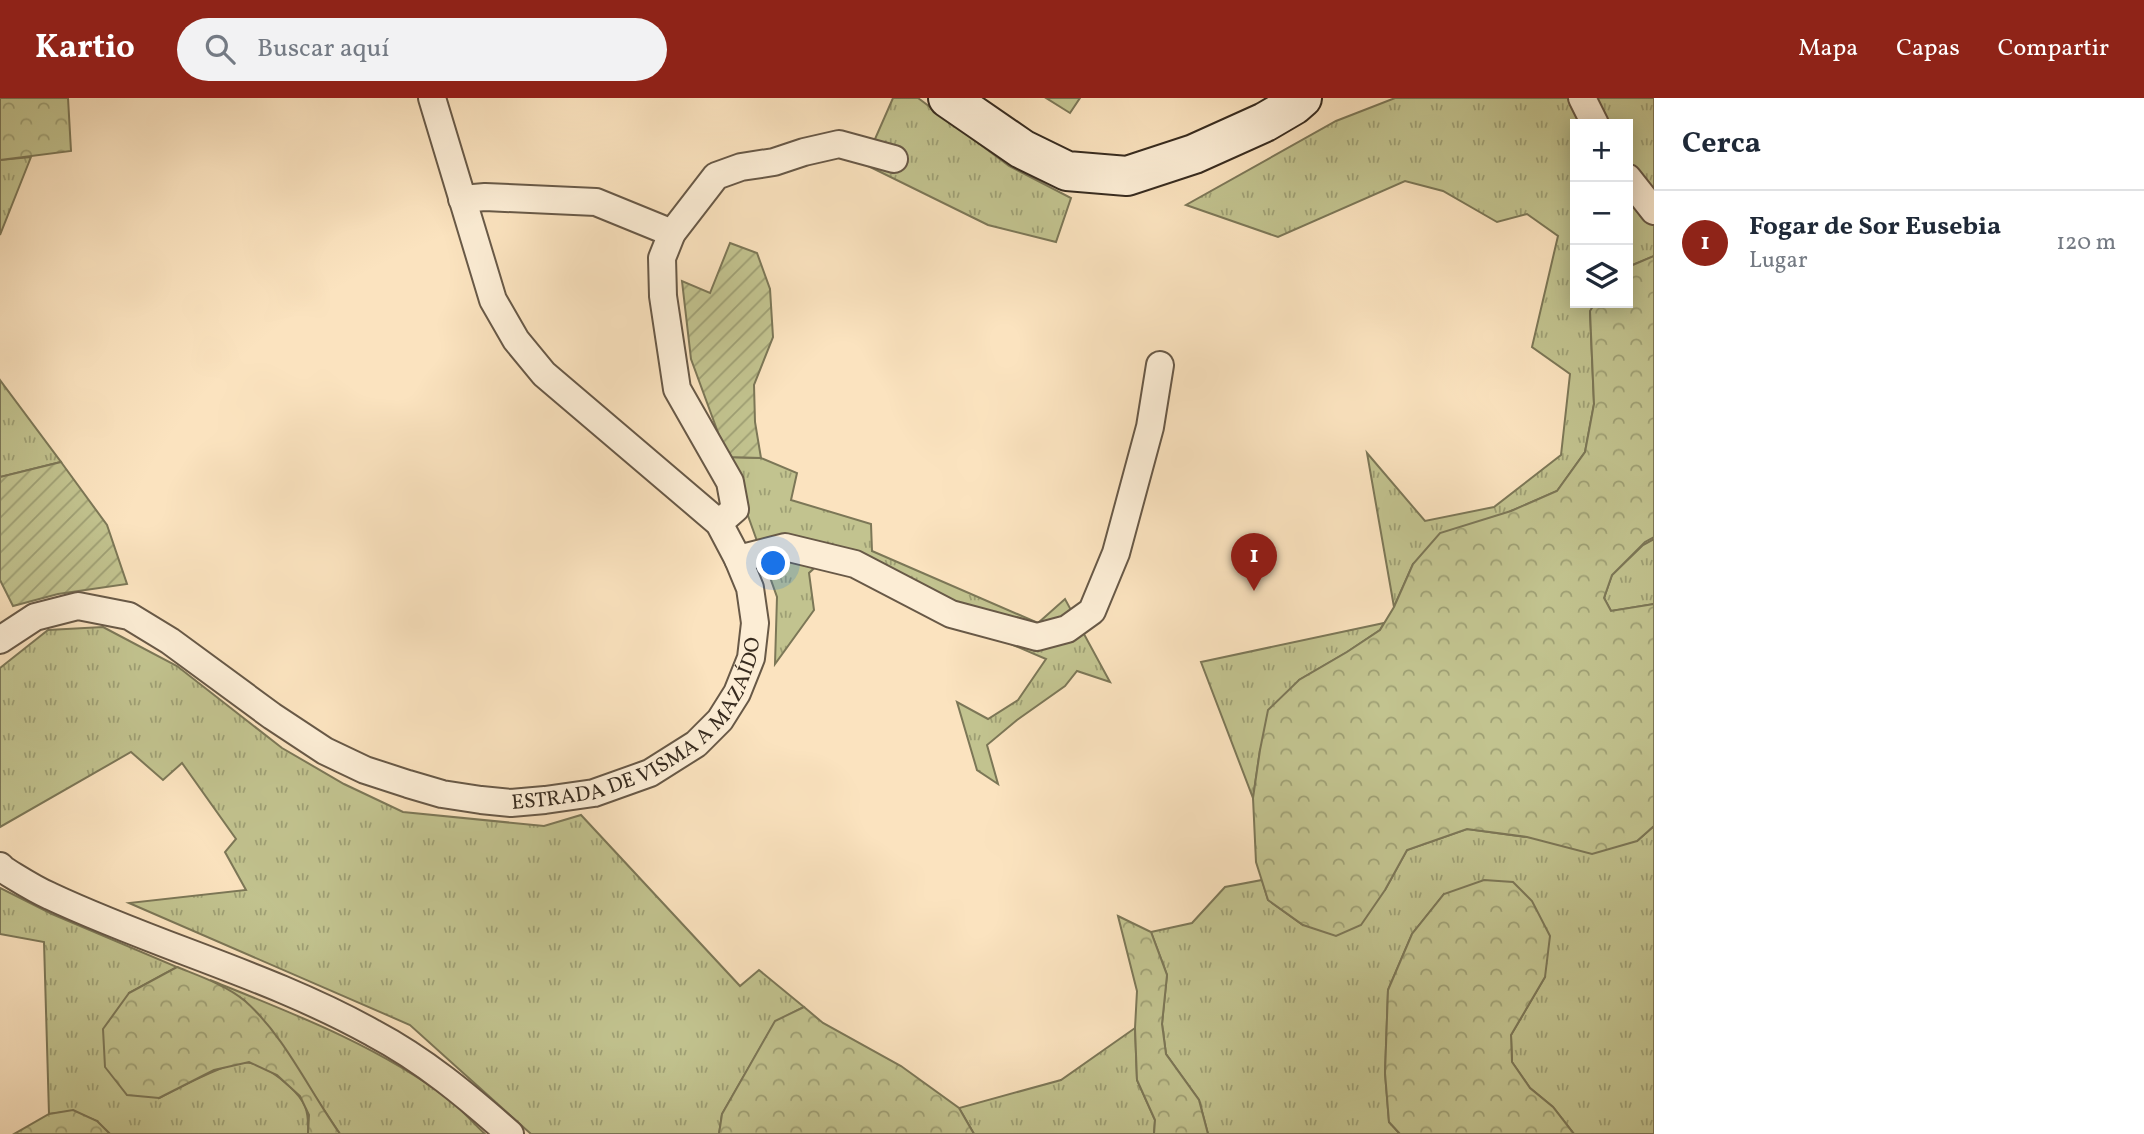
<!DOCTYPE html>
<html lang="es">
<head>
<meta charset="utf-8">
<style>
	body { margin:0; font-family:Vollkorn,serif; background:#f2f2f3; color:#1f2937 }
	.controls { position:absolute; right:21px; top:21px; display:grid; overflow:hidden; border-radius:0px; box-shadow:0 4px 18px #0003 }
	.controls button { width:63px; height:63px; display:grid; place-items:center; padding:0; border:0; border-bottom:2px solid #e0e1e3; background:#fff; color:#1f2937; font:35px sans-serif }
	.you { position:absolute; left:774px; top:466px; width:24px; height:24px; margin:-18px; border:5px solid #fff; border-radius:50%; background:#1a73e8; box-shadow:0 0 0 10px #1a73e833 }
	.badge { display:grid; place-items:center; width:46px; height:46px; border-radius:50%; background:#8f2418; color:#fff; font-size:23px; font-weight:700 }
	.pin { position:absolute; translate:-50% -58px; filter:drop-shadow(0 2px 4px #0008) }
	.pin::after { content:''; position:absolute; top:37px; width:24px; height:21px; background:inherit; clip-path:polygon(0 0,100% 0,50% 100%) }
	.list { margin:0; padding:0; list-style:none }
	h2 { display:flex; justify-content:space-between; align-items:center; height:91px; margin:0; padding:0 28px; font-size:30px }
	h2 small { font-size:23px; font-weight:400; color:#747a83 }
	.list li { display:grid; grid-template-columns:46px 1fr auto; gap:21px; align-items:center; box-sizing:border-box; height:105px; padding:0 28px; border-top:2px solid #e0e1e3 }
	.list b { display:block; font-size:26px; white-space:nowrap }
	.list p { margin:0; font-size:23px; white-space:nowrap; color:#747a83 }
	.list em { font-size:23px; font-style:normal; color:#747a83 }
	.icon { flex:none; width:38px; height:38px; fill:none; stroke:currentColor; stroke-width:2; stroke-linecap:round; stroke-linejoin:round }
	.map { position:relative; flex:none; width:1654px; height:1036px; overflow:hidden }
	header { display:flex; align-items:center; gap:42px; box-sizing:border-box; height:98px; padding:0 35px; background:#8f2418; color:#fff }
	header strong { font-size:33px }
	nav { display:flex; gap:38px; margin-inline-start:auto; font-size:24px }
	.search { width:490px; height:63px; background:#f2f2f3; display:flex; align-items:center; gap:18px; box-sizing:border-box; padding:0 24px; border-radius:38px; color:#747a83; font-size:26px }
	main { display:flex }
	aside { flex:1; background:#fff }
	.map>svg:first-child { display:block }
	.grass { fill:url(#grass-tufts); stroke:#7c7757; stroke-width:2 }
	.forest { fill:url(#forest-crowns); stroke:#7c7757; stroke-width:2 }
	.garden { fill:url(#garden-furrows); stroke:#7c7757; stroke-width:2 }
	.pitch { fill:#c2c38f; stroke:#7c7757; stroke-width:2 }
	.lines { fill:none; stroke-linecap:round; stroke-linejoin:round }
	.street-casing { stroke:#685947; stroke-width:30 }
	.secondary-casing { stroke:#372b1f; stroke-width:42 }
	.street { stroke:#fcedd5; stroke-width:26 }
	.secondary { stroke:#fcedd5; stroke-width:38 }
	.labels { text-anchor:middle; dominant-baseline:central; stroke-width:5; stroke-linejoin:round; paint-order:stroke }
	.street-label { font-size:21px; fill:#372b1f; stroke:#fcedd5 }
</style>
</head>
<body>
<header>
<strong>Kartio</strong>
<div class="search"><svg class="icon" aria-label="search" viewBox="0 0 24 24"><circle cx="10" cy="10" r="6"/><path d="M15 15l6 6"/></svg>Buscar aquí</div>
<nav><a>Mapa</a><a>Capas</a><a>Compartir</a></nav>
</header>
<main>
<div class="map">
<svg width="1654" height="1036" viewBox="0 0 1654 1036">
	<defs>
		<pattern id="grass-tufts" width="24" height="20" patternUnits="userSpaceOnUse" patternTransform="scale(1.75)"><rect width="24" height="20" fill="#c2c38f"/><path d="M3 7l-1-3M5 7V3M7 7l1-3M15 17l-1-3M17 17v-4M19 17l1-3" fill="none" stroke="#9e9f74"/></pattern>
		<pattern id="forest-crowns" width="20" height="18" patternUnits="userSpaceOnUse" patternTransform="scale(1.75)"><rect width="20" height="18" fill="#c2c38f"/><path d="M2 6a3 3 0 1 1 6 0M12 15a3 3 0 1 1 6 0" fill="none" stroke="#9e9f74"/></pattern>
		<pattern id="garden-furrows" width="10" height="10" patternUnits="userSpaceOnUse" patternTransform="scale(1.75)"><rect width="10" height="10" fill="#c2c38f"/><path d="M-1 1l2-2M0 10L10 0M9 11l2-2" fill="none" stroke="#9e9f74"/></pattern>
	</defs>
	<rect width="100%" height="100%" fill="#fbe3bf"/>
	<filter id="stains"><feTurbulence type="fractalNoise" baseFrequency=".00286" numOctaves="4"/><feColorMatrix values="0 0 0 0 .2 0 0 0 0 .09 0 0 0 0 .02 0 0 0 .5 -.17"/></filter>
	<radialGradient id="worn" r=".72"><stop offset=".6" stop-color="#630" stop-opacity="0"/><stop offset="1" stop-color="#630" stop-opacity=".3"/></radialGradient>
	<g class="grass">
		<path d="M893,0H918L1009,68L1071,100L1056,144L988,127L864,66Z"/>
		<path d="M1395,0H1654V158L1628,169V26H1575V205H1595L1590,214L1594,306L1585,354L1557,393L1511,413L1413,466L1394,509L1367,355L1425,423L1494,409L1561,357L1570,276L1532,249L1558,138L1527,116L1497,124L1443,93L1405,83L1278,139L1186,107L1336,23Z"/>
		<path d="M31,59L0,137V62Z"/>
		<path d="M0,282L61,364L0,379Z"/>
		<path d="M727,359L761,360L797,375L791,402L871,426L872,453L1038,525L1065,501L1110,584L1077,573L1065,588L1017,622L987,647L998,686L977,672L957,604L988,621L1018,602L1046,561L820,465L809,475L814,512L775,566L777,499Z"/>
		<path d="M1654,441V506L1611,513L1604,500L1612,477L1643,447Z"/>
		<path d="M1384,525L1380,532L1347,554L1299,582L1260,652L1253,700L1201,564Z"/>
		<path d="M103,529L177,568L282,650L344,686L403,714L544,728L581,717L740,888L759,872L804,909L775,924L722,1016L719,1036H531L410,927L129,805L246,792L225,754L236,741L182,665L163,682L131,654L0,729V570L48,532Z"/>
		<path d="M1654,728V1036H1574L1553,1009L1530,990L1512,964L1511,937L1545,879L1444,796L1412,836L1388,892L1385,975L1389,1024L1400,1036H1208L1199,1002L1166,956L1162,926L1167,877L1151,834L1192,825L1225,789L1262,782L1268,802L1303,827L1385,792L1407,752L1467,731L1527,739L1637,743Z"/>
		<path d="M0,790L52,816L177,869L129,895L159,1000C179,990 230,961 251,965C265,968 278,978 289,988C306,1003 309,1013 308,1036H110L97,1023L73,1013L49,1016L44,844L0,836Z"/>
		<path d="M210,882C292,915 379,948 450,1002C462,1012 473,1025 485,1036H340L270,930L244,902Z"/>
		<path d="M1135,930L1137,982L1155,1022L1154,1036H974L959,1010L1061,982Z"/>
	</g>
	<g class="forest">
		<path d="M0,0H68L71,53L0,62Z"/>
		<path d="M1654,158V439L1645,444L1612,477L1604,500L1611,513L1654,506V728L1637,743L1592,756L1527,739L1467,731L1407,752L1385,792L1361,827L1336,838L1303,827L1268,802L1256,764L1253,700L1260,652L1268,612L1299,582L1347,554L1380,532L1394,509L1413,466L1440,435L1511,413L1557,393L1585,354L1594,306L1590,213L1595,205H1628V169Z"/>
		<path d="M1484,782L1513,784L1532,803L1550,838L1545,879L1511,937L1512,964L1530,990L1553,1009L1574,1036H1400L1389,1024L1385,975L1388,892L1412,836L1444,796Z"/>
		<path d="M1118,818L1151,834L1167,877L1162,926L1166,956L1199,1002L1208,1036H1154L1155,1022L1137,982L1135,930L1137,893Z"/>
		<path d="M177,869C199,878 226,887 245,903C284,937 310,994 340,1036H308L309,1017L300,998L277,977L249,964L214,972L159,1000L127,997L105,969L103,931L129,895Z"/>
		<path d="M804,909L823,925L901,968L959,1010L974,1036H719L722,1016L775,923Z"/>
		<path d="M73,1012L97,1023L110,1036H14L49,1016Z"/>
	</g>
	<g class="garden">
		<path d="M730,145L757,155L770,191L773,239L754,287L755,324L761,360L727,359L691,261L682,183L710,195Z"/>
		<path d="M61,364L107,427L127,486L58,496L13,508L0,482V379Z"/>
	</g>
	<path class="pitch" d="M1046,0H1080L1070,15Z"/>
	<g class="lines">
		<defs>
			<g id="street">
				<path d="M1582,0L1595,26"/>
				<path d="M1628,80L1654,113"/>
				<path d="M462,101L485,99L596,104L672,135"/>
				<path d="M719,425L735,411L730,384L677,291L663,198L662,160L672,135L716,78L741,69L774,64L804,54L839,46L894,61"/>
				<path d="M738,461L785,449L855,466L951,516L1037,539L1067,531L1092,513L1116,455L1150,329L1160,267"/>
				<path id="s1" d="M0,542L35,519L78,508L129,518L170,543L272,618L325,653L365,672L408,686L442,696L481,702L511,705L545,702L594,695L650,675L696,646L720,622L737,595L751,560L755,525L750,490L738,461L719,425L544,276L516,242L493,202L432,0"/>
				<path d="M0,768L4,772C19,781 34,791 50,798C156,848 271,878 373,935C424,962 467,998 510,1036"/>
			</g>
			<path id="secondary" d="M948,0L1022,51L1067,73L1127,78L1194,56L1265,24L1294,7L1302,0"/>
		</defs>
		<use href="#street" class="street-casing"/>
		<use href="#secondary" class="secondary-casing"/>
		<use href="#street" class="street"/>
		<use href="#secondary" class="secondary"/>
	</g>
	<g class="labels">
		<g class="street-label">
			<text stroke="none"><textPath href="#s1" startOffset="732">ESTRADA DE VISMA A MAZAÍDO</textPath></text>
		</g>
	</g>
	<rect width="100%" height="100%" filter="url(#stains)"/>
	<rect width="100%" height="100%" fill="url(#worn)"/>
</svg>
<div class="controls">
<button>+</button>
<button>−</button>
<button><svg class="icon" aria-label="layers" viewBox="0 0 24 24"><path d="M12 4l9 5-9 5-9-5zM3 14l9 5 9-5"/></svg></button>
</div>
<div class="you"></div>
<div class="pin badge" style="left:1254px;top:493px">1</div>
</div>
<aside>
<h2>Cerca<small></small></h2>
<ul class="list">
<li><span class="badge">1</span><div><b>Fogar de Sor Eusebia</b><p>Lugar</p></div><em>120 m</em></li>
</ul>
</aside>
</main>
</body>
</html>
